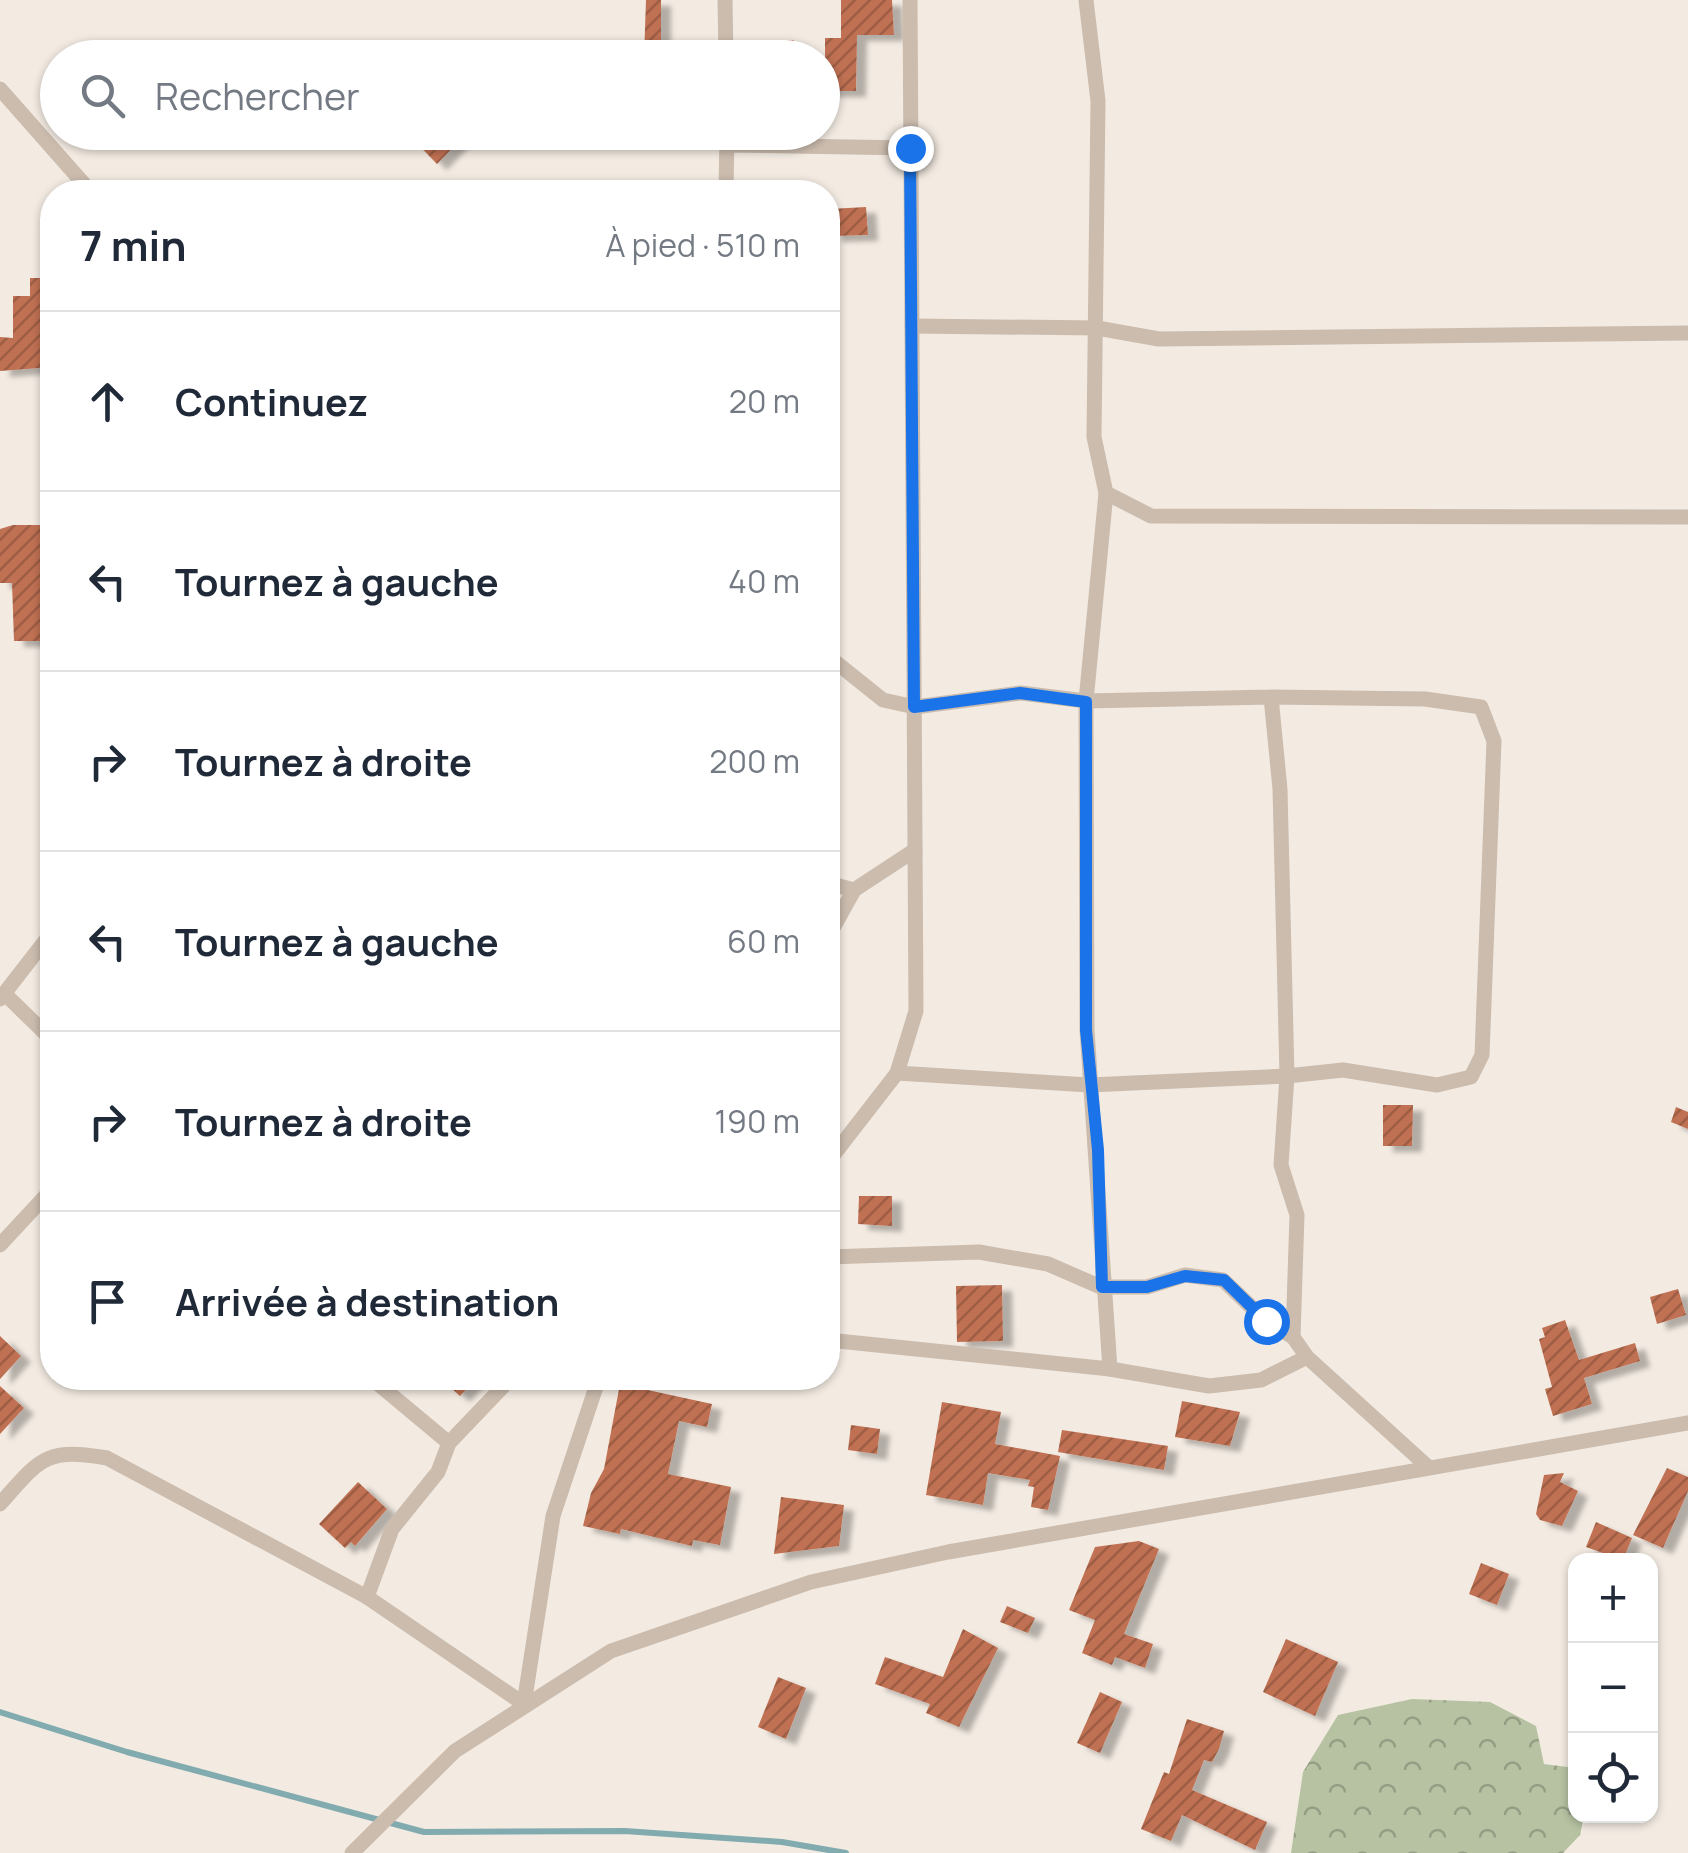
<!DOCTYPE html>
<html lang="fr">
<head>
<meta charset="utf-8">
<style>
	body { margin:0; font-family:Manrope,sans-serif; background:#f2f2f3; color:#1f2937 }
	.controls { position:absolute; right:30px; bottom:30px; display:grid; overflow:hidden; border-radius:20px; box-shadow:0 2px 8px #0004 }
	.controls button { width:90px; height:90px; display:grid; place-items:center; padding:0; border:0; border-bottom:2px solid #e0e1e3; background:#fff; color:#1f2937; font:50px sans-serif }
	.stop { position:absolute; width:30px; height:30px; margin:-22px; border:8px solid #1a73e8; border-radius:50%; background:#fff }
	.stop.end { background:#1a73e8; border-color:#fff; box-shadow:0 2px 10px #0008 }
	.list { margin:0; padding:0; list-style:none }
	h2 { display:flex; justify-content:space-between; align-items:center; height:130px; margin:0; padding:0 40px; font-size:42px }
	h2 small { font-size:32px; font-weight:400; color:#747a83 }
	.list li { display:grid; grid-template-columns:65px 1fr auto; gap:30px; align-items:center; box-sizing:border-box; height:180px; padding:0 40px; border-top:2px solid #e0e1e3 }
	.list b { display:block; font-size:38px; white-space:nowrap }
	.list em { font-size:32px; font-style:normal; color:#747a83 }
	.icon { flex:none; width:55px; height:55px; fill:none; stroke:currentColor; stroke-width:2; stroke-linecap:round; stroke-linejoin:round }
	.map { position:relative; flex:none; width:1688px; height:1853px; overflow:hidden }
	.search { position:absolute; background:#fff; box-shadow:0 2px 8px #0004; left:40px; top:40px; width:800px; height:110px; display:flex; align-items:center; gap:25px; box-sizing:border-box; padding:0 35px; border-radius:55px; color:#747a83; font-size:38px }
	.panel { position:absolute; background:#fff; box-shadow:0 2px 8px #0004; left:40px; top:180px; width:800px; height:1210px; border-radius:40px }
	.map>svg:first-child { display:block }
	.forest { fill:url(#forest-crowns) }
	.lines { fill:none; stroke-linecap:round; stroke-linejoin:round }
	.stream { stroke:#82abaf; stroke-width:6 }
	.building { fill:url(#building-hatch); filter:url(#shadow) }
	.street { stroke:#cbbcae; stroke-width:15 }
	.route { stroke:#1a73e8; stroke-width:12 }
</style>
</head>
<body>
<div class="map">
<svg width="1688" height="1853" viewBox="0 0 1688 1853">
	<defs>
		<pattern id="forest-crowns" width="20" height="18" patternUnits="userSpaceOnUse" patternTransform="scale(2.5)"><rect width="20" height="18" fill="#b6c2a2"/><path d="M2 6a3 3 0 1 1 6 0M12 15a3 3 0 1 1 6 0" fill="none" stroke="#959e84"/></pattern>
		<pattern id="building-hatch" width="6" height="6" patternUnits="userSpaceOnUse" patternTransform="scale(2.5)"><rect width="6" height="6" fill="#c07152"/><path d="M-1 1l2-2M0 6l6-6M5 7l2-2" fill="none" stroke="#9d5d44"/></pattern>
		<filter id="shadow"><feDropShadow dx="10" dy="6" stdDeviation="2.5" flood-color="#0004"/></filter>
	</defs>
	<rect width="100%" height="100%" fill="#f3ebe2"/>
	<path class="forest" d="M1412,1699L1490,1702L1536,1726L1544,1764L1575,1768L1576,1816H1584L1580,1835L1563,1853H1291L1303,1772L1338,1715Z"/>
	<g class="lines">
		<path class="stream" d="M0,1712L127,1752L424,1832L625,1831L782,1842L846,1853"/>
	</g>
	<g class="building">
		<path d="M646,0H661V58H644Z"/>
		<path d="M841,0H892L894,35H857L856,91H825V38H841Z"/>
		<path d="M693,40H714V58H692Z"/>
		<rect x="747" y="40" width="47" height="18"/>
		<path d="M406,132H468L437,164Z"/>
		<path d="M866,207L868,235L832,236L830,209Z"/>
		<path d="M30,278H52V367L0,371V337L13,338V296H30Z"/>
		<path d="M13,525H43L49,641H14L12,583H0V529Z"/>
		<path d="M1383,1105H1413L1412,1146H1383Z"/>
		<path d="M1676,1107L1688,1112V1129L1671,1122Z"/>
		<path d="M859,1196H892V1226L858,1224Z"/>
		<path d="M1002,1285L1003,1341L957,1342L956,1286Z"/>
		<path d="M1678,1289L1686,1315L1657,1324L1650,1297Z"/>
		<path d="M1565,1320L1579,1360L1635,1343L1640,1361L1584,1378L1592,1404L1553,1416L1545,1389L1552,1387L1539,1339L1545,1337L1542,1328Z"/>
		<path d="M0,1336L21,1356L0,1379Z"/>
		<path d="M440,1378H477L460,1396Z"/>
		<path d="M620,1384L712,1404L707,1427L679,1421L668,1474L731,1487L720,1545L693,1540L692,1546L621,1529L620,1534L583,1526L591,1493L604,1469Z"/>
		<path d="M0,1386L24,1408L0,1434Z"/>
		<path d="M1182,1401L1240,1412L1230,1446L1175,1437Z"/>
		<path d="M942,1402L1001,1412L995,1444L1060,1456L1048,1510L1031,1507L1034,1487L1028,1486L1030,1480L988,1473L983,1505L926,1495Z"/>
		<path d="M851,1425L880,1429L877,1454L848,1450Z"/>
		<path d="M1062,1430L1168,1446L1164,1470L1058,1452Z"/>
		<path d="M1667,1468L1688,1477V1491L1663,1548L1633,1535Z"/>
		<path d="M1564,1473L1560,1482L1578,1491L1562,1526L1540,1520L1536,1514L1544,1475Z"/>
		<path d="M358,1482L387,1509L355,1546L351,1542L345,1548L319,1524Z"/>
		<path d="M781,1497L844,1505L839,1546L774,1554Z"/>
		<path d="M1596,1522L1632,1538L1623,1560L1586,1547Z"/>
		<path d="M1139,1541L1159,1549L1124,1634L1153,1644L1145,1668L1115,1657L1112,1665L1082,1653L1095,1620L1069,1610L1095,1547Z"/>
		<path d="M1481,1563L1509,1574L1497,1605L1469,1594Z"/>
		<path d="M1007,1606L1035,1618L1028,1633L1000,1622Z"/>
		<path d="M963,1629L998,1648L959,1727L926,1713L930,1704L875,1684L885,1657L943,1677Z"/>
		<path d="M1286,1639L1338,1662L1315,1716L1263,1692Z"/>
		<path d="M778,1677L806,1688L786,1739L758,1727Z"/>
		<path d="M1100,1692L1122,1702L1100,1753L1077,1743Z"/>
		<path d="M1187,1719L1224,1731L1219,1749L1212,1762L1204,1760L1192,1790L1267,1822L1255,1850L1182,1815L1171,1841L1141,1829L1164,1772L1169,1774Z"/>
	</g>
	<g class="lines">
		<g class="street">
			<path d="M725,0L726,58"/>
			<path d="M1086,0L1098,101L1094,437L1106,493L1151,516L1688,517"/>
			<path d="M0,89L91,192"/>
			<path d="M727,145L910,148"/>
			<path d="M726,192L727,132"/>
			<path d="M912,326L1097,328L1159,339L1688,333"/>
			<path d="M1106,493L1086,701L1087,1030L1110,1369"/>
			<path d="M828,656L883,700L915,707L1021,693L1086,701L1271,697L1425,699L1481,707L1494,741L1482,1055L1471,1077L1437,1085L1343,1070L1287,1076L1280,789L1271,697"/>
			<path d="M828,883L854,890"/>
			<path d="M828,937L854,890L915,850"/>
			<path d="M5,994L52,1040"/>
			<path d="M0,999L52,932"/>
			<path d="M897,1073L1089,1085L1287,1076L1281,1165L1297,1215L1293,1337L1307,1357L1427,1466"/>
			<path d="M828,1162L897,1073L916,1011L910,0"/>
			<path d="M0,1245L52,1189"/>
			<path d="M828,1257L979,1252L1048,1264L1101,1287H1147L1185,1275L1223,1280L1266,1321L1293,1337"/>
			<path d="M828,1340L1110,1369L1209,1386L1261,1380L1307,1357"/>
			<path d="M371,1378L449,1443"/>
			<path d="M0,1504C40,1459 45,1447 107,1458L367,1597L524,1704L553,1516L599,1378"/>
			<path d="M367,1597L392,1529L438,1472L449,1443L511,1378"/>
			<path d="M352,1853L455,1751L611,1651L811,1582L948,1552L1688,1423"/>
		</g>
	</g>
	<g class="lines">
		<path class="route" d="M910,148L914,707L1020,693L1086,702V1030L1098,1150L1102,1287H1147L1185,1276L1224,1280L1266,1321"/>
	</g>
</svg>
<div class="controls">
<button>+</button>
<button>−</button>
<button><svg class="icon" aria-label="locate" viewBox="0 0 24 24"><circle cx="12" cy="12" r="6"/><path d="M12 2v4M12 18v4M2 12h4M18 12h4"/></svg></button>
</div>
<div class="stop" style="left:1266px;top:1321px"></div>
<div class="stop end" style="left:910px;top:148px"></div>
<div class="search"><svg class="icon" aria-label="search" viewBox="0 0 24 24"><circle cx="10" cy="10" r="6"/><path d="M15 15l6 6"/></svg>Rechercher</div>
<section class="panel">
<h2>7 min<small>À pied · 510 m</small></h2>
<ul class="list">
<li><svg class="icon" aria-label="ahead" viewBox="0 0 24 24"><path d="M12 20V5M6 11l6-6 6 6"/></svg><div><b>Continuez</b></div><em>20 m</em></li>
<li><svg class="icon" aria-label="left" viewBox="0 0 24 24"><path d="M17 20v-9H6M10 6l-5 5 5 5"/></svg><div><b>Tournez à gauche</b></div><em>40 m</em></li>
<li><svg class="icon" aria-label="right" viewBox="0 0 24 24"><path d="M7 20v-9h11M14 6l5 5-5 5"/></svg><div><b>Tournez à droite</b></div><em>200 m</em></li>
<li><svg class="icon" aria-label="left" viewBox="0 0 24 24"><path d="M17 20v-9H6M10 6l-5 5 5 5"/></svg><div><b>Tournez à gauche</b></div><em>60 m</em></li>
<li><svg class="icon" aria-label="right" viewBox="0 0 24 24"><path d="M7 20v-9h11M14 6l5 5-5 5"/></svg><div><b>Tournez à droite</b></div><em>190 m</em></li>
<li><svg class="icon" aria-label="arrive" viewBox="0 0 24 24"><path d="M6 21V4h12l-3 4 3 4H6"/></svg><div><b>Arrivée à destination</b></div></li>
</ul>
</section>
</div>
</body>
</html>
